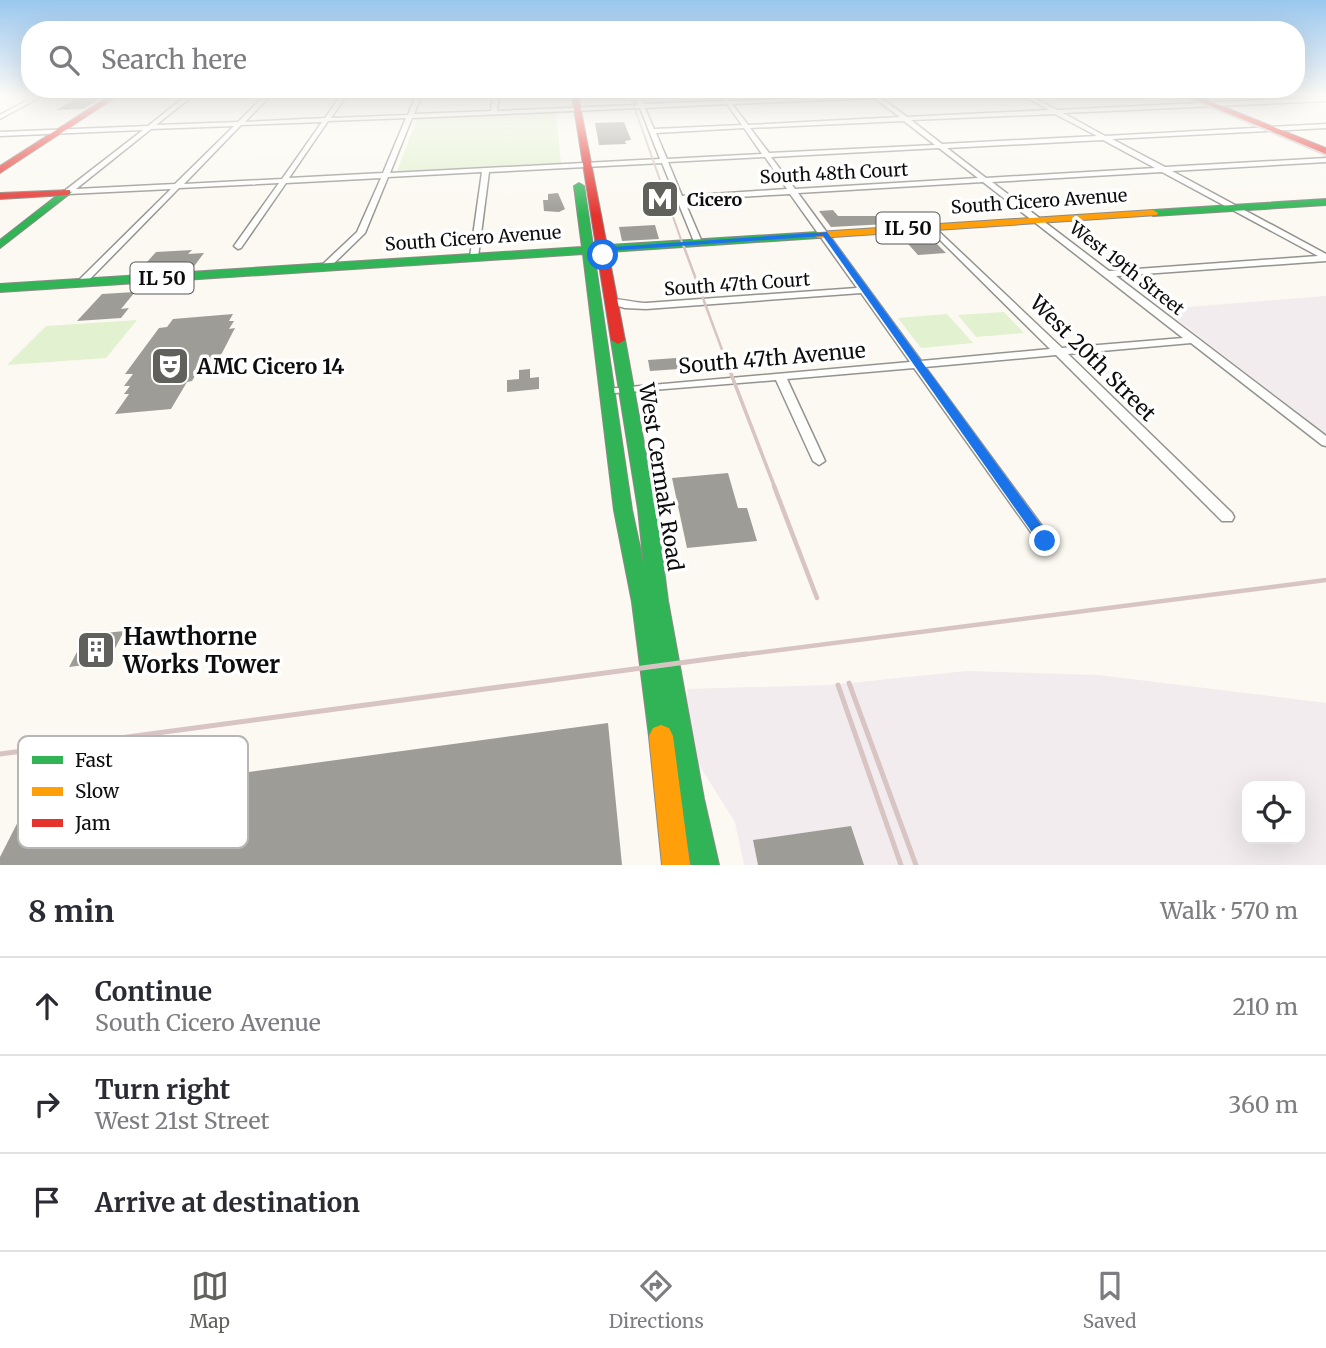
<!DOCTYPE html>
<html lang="en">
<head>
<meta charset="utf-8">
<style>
	body { margin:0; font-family:Merriweather,serif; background:#f7f7f7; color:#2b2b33 }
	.controls { position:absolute; right:21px; bottom:21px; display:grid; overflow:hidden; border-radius:14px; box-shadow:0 7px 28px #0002 }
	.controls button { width:63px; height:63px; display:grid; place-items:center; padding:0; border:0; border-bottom:2px solid #e1e1e2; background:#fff; color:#2b2b33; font:35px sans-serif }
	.stop { position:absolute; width:21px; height:21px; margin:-16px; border:5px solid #1a73e8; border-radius:50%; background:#fff }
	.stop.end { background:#1a73e8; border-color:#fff; box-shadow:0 2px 7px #0008 }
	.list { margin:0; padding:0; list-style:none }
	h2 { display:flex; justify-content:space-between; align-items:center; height:91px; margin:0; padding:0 28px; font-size:30px }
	h2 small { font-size:23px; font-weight:400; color:#7c7c81 }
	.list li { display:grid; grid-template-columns:46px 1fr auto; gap:21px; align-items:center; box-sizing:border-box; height:98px; padding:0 28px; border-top:2px solid #e1e1e2 }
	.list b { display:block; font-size:26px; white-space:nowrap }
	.list p { margin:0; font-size:23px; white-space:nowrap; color:#7c7c81 }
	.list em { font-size:23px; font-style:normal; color:#7c7c81 }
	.icon { flex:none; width:38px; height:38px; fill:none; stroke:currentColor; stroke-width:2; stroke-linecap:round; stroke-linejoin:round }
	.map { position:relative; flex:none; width:1326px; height:865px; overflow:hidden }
	.search { position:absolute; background:#fff; box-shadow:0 7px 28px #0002; left:21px; right:21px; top:21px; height:77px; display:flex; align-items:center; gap:18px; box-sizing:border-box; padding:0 24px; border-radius:28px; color:#7c7c81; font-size:26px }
	.sheet { height:385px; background:#fff }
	nav { display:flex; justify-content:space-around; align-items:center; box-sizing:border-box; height:98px; border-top:2px solid #e1e1e2; background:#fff; font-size:19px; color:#7c7c81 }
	nav a { display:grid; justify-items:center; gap:4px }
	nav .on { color:#60605d }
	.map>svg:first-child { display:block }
	.industrial { fill:#f2ecee; fill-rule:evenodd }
	.green { fill:#e2f1d0 }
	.building { fill:#9e9c97 }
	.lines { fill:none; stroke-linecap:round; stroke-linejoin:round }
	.street-casing { stroke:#949390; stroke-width:3 }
	.fast-casing { stroke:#8b8a86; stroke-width:2 }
	.slow-casing { stroke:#8b8a86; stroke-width:2 }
	.jam-casing { stroke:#8b8a86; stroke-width:2 }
	.street { fill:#fefefd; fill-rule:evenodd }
	.fast { fill:#30b455; fill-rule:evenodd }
	.slow { fill:#ff9f0a; fill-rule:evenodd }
	.jam { fill:#e5322d; fill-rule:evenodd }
	.rail-far4 { stroke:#d7c4c3; stroke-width:2 }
	.rail-far3 { stroke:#d7c4c3; stroke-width:2.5 }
	.rail-far2 { stroke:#d7c4c3; stroke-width:3.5 }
	.rail-far1 { stroke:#d7c4c3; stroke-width:4.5 }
	.rail { stroke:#d7c4c3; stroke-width:5 }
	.route { fill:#1a73e8 }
	.labels { text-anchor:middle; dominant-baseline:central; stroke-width:7; stroke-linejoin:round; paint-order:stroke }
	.far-street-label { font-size:18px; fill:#0d0d0d; stroke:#fff }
	.far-poi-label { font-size:18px; font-weight:bold; fill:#0d0d0d; stroke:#fff; text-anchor:start }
	.shield { fill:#fff; stroke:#565656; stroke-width:2 }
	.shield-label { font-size:19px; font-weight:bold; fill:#0d0d0d }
	.street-label { font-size:21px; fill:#0d0d0d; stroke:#fff }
	.poi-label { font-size:21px; font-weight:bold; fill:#0d0d0d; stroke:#fff; text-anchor:start }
	.near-poi-label { font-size:24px; font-weight:bold; fill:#0d0d0d; stroke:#fff; text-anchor:start }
	.key { fill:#fff; stroke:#b6b6b6; stroke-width:2 }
	.key-label { font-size:19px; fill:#0d0d0d }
</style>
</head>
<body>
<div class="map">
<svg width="1326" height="865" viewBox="0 0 1326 865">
	<rect width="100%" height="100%" fill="#fbf9f1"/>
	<g class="industrial">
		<path d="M1326,296V435L1164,309Z"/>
		<path d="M967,671L1098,675L1326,703V865H744L735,822L697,762L680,696L688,695L687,689L831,685ZM1247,786H1300V839H1247Z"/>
	</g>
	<g class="green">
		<path d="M556,113L561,163L397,171L417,119Z"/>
		<path d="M1004,312L1024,333L976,337L958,315Z"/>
		<path d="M947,314L973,343L921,348L898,318Z"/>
		<path d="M137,320L106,358L7,365L46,326Z"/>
	</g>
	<g class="building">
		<path d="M101,98L83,109L56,110L75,99Z"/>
		<path d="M624,122L631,140L625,141L626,144L599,145L595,123Z"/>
		<path d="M558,193L565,209L559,212L544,211L543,200H548V194Z"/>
		<path d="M833,210L838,216H879L887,224L831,227L819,211Z"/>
		<path d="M655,225L659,239L622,241L619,227Z"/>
		<path d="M918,235L922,239H932L946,253L918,255L901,236Z"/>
		<path d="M192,250L188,254L204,253L192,269L138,272L156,252Z"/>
		<path d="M135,292L121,309L129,308L121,318L77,321L102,294Z"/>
		<path d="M233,314L229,321H234L229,329L235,328L222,353L216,361H211L206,370L198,371L192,381L187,382L171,409L115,414L129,394H124L130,386H124L133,374H125L159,328L167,327L173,319Z"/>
		<path d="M676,358L679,369L650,371L648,360Z"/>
		<path d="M530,369V378L539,377V389L507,392V380L519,379V370Z"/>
		<path d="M728,473L738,508H747L757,541L687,548L672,478Z"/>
		<path d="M124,631L108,662L69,667L86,635Z"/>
		<path d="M608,723L622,865H0V857L28,802Z"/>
		<path d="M851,826L864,865H758L753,840Z"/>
	</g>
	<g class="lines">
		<defs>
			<g id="street">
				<path d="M37,95H44L0,119V115Z"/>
				<path d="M187,95H194L156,125L238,122L265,95H271L245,122L325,118L341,95H347L331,118L408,115L416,95H422L414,114L491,111L493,95H499L497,111L638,105L634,95H640L644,104L725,101L723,99L726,97L730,101L900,95L880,97L907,117L1049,110L1022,95H1029L1057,110L1326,97V101L1063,113L1105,136L1326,124V128L1112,139L1165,167L1326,158V162L1172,171L1326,254V261L1116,276L1326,436V446L1322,445L1191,343L1068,354L1232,513L1234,517L1232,521H1222L1056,355L925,367L1050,537L1052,541L1050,545L1045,546L1040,545L914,368L787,379L825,461L819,465L813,461L776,380L603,394L601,392L603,390L607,389L910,362L861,293L646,309L625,308L608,303V299C619,298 634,303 646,303L857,288L790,194L684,200L702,242L695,244L662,163L489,172L478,257L474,260L470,257L482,172L388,177L365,233L328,269H322V265L357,232L381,178L286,183L241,248L238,249L234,246L279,183L179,188L84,285H78V281L171,189L68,194L63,192L143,130L0,136V132L148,126ZM874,98L900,117L748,125L732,104ZM727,104L742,125L654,129L645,108ZM640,108L660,159L390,173L412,118ZM1055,114L1097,136L942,144L911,120ZM406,118L383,173L289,178L328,121ZM904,121L935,145L769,153L750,128ZM322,122L282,179L184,184L241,125ZM234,126L175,184L76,189L151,129ZM744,128L762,154L667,159L656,133ZM1103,140L1155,168L986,178L947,148ZM939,148L978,178L795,189L771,157ZM765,157L787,189L682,196L668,162ZM1162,172L1318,256L1109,271L992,182ZM983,182L1183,338L1062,348L932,225L928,227L929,229L1050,349L921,361L798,193Z"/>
			</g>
			<g id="fast">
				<path d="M579,183L584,186L593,246L818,232L823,235L818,238L594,253L632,510L644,566L638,509L611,340L618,336L625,340L656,509L668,601L704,799L719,865H691L670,743L661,747L653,744L649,736L632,602L614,510L583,254L0,292V284L582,247L574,186Z"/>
				<path d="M64,190L72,192L0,248V240Z"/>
				<path d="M1326,199V205L1153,216L1148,213L1153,210Z"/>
			</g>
			<g id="slow">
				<path d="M1153,210L1158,213L1157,215L818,238L813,235L818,232Z"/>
				<path d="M661,725L669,728L673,736L690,865H662L649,736L653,728Z"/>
			</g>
			<g id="jam">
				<path d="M111,95H119L0,173V166Z"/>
				<path d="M572,95H578L625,340L618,344L611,340Z"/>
				<path d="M1184,95H1194L1326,148V154Z"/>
				<path d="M70,190V194L67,195L0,199V193Z"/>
			</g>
		</defs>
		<use href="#street" class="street-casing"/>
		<use href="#fast" class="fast-casing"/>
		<use href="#slow" class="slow-casing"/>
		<use href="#jam" class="jam-casing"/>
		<use href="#street" class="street"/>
		<use href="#fast" class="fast"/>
		<use href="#slow" class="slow"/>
		<use href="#jam" class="jam"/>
		<g class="rail-far4">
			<path d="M630,95L684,248"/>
			<path d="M1181,95L1326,155"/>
		</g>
		<path class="rail-far3" d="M684,247L724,355"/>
		<path class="rail-far2" d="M723,353L775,488"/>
		<g class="rail-far1">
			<path d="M774,486L817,598"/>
			<path d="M732,656L1326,580"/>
		</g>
		<g class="rail">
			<path d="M849,683L916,865"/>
			<path d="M838,685L901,865"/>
			<path d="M0,754L746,654"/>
		</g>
	</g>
	<linearGradient id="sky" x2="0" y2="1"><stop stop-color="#9ac7ee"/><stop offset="0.44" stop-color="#fdfcf9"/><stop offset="1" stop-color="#fdfcf9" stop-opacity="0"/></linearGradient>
	<rect width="1326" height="216" fill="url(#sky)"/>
	<path class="route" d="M827,232L1050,537V545H1041L823,236L606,251L607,255L603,258L599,255L598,248Z"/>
	<defs>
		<symbol id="metro-square" viewBox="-11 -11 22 22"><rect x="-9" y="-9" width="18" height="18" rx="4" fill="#60605d" stroke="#fff"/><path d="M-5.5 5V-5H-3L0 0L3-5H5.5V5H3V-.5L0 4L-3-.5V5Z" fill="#fff"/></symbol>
		<symbol id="theatre-square" viewBox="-11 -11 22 22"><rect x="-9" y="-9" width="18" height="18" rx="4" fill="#60605d" stroke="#fff"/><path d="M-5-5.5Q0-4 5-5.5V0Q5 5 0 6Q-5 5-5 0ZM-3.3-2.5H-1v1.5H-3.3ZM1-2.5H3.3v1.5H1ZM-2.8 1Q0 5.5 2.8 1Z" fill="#fff"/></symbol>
		<symbol id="building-square" viewBox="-11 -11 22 22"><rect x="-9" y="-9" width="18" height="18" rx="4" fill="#60605d" stroke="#fff"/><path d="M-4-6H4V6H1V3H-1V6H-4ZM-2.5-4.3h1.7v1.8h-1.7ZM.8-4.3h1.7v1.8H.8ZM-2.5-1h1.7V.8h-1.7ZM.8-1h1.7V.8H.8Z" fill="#fff"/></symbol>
	</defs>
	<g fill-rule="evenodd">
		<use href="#metro-square" x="638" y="177" width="44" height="44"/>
		<use href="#theatre-square" x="148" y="344" width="44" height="44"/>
		<use href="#building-square" x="74" y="628" width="44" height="44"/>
	</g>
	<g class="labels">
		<g class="far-street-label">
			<text transform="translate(834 173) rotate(-3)">South 48th Court</text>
			<text transform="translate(1039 201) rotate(-4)">South Cicero Avenue</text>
			<text transform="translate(473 238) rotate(-4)">South Cicero Avenue</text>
			<text transform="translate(1127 268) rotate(38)">West 19th Street</text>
			<text transform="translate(737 284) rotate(-4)">South 47th Court</text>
		</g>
		<g class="far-poi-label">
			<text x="687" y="199">Cicero</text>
		</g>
		<g class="shield">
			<rect x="876.5" y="212.5" width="63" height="31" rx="5"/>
			<rect x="130.5" y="262.5" width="63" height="31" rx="5"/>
		</g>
		<g class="shield-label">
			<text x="908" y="228">IL 50</text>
			<text x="162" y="278">IL 50</text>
		</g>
		<g class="street-label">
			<text transform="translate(772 358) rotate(-5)">South 47th Avenue</text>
			<text transform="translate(1093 358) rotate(45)">West 20th Street</text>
			<text transform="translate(661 477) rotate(81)">West Cermak Road</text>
		</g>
		<g class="poi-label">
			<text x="197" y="366">AMC Cicero 14</text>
		</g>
		<g class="near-poi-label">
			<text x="123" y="636">Hawthorne<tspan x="123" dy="28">Works Tower</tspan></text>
		</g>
	</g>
	<rect x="18" y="736" width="230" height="112" rx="10" class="key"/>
	<rect x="32" y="756" width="31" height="8" fill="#30b455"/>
	<rect x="32" y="787" width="31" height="9" fill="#ff9f0a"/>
	<rect x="32" y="819" width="31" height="8" fill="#e5322d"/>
	<g class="key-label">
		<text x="75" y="767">Fast</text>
		<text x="75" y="798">Slow</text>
		<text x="75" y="830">Jam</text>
	</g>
</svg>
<div class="controls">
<button><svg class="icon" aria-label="locate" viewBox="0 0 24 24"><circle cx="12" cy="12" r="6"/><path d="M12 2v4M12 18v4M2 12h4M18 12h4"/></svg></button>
</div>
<div class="stop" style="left:603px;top:255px"></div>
<div class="stop end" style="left:1045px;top:541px"></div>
<div class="search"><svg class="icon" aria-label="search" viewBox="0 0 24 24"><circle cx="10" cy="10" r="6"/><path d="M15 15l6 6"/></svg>Search here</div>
</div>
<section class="sheet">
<h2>8 min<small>Walk · 570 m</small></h2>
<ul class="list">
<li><svg class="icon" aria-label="ahead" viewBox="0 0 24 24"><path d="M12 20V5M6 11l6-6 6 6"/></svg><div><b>Continue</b><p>South Cicero Avenue</p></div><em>210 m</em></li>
<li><svg class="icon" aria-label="right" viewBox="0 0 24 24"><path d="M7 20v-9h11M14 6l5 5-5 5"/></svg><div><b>Turn right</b><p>West 21st Street</p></div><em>360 m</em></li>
<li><svg class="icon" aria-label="arrive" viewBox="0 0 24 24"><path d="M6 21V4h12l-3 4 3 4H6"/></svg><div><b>Arrive at destination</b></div></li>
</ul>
</section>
<nav>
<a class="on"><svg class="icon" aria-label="map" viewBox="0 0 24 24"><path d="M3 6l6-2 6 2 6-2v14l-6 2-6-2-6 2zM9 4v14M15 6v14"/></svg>Map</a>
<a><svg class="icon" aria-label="directions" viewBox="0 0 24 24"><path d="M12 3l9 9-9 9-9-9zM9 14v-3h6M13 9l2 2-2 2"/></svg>Directions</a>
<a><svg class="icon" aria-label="saved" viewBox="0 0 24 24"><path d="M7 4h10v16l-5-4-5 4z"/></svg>Saved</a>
</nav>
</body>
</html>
